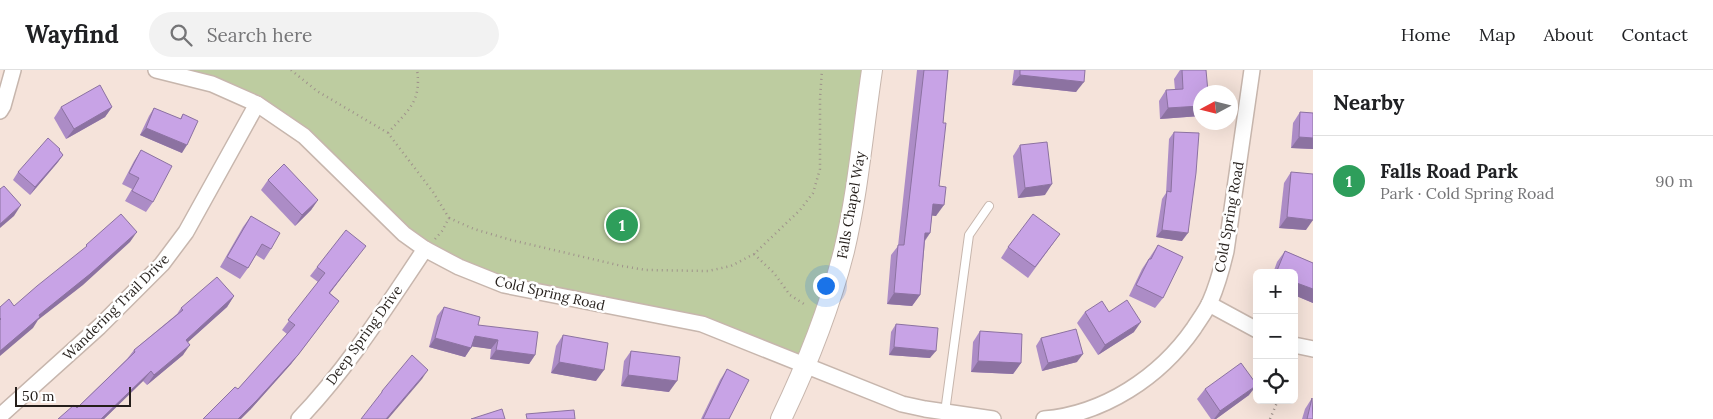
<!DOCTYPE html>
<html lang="en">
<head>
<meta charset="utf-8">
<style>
	body { margin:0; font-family:Lora,serif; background:#f2f2f2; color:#202124 }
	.controls { position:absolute; right:15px; bottom:15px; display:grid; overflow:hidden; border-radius:8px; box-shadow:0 5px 20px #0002 }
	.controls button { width:45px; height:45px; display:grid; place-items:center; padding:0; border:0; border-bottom:1px solid #e0e0e0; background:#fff; color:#202124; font:25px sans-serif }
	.compass { position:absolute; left:1193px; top:15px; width:45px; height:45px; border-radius:50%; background:#fff; box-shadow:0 5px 20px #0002; rotate:263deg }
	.scale { position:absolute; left:15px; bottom:12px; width:116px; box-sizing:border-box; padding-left:5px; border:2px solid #251f1b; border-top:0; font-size:14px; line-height:18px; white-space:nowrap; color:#251f1b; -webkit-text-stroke:4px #fff; paint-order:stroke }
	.you { position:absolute; left:825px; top:215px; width:18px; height:18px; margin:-12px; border:4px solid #fff; border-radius:50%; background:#1a73e8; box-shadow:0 0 0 8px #1a73e833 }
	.badge { display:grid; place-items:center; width:32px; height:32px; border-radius:50%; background:#8459d3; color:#fff; font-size:16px; font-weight:700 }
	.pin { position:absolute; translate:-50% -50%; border:2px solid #fff; box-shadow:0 1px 5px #0006 }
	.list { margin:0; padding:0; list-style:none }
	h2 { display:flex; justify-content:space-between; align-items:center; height:65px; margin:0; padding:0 20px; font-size:21px }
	h2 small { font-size:16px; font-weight:400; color:#757577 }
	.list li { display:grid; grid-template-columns:32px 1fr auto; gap:15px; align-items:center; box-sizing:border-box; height:90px; padding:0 20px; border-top:1px solid #e0e0e0 }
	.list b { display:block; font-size:19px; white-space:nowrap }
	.list p { margin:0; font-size:16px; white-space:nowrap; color:#757577 }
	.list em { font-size:16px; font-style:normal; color:#757577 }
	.icon { flex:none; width:28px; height:28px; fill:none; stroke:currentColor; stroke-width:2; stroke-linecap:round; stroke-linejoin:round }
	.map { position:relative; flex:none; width:1313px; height:349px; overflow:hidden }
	header { display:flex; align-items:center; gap:30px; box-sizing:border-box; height:70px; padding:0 25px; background:#fff; border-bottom:1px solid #e0e0e0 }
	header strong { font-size:24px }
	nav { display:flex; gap:28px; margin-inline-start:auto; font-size:18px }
	.search { width:350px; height:45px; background:#f2f2f2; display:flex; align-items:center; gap:12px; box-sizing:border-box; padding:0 18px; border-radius:28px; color:#757577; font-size:19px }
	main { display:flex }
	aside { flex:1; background:#fff }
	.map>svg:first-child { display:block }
	.green { fill:#bdcca0 }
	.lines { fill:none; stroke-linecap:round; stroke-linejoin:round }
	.service-casing { stroke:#c7b6ad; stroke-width:10 }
	.minor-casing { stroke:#c7b6ad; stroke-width:18 }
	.tertiary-casing { stroke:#c7b6ad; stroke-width:22 }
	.path { stroke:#9f928b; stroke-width:2.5; stroke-dasharray:1 4; stroke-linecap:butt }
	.service { stroke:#fff; stroke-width:8 }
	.minor { stroke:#fff; stroke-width:15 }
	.tertiary { stroke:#fff; stroke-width:20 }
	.wall { fill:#ac8cc6 }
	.shaded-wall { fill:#8c72a1 }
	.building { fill:#c8a3e6; stroke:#8c72a1 }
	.labels { text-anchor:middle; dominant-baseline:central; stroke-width:5; stroke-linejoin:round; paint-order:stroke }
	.street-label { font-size:14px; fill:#251f1b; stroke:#fff }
</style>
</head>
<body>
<header>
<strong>Wayfind</strong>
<div class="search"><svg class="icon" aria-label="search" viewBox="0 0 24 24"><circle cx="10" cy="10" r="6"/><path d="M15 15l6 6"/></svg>Search here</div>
<nav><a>Home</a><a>Map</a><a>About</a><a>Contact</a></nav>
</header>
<main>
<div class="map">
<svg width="1313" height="349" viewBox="0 0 1313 349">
	<rect width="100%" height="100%" fill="#f5e3da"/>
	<path class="green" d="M156,0H872L860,85L806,295L702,254L504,215L425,179L304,66L257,34Z"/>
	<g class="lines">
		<defs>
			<path id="service" d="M945,342L969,165L989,136"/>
			<g id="minor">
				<path d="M156,0L212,14L257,34L304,66L404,164L425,179L459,197L504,215L702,254L902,334L925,339L993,349"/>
				<path d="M0,41L3,36L13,0"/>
				<path d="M1209,234L1257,260"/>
				<path d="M1294,275L1313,279"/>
				<path d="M0,346L99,257L162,194L186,162L257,34"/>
				<path d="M299,349C348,298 386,237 425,179"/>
				<path d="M1044,349C1104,344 1160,307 1194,258C1199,250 1206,241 1210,232C1217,216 1222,198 1226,181L1252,0"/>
			</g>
			<path id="tertiary" d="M781,349C807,295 829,240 844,181C858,122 863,60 872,0"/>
		</defs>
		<use href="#service" class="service-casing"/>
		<use href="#minor" class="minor-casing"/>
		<use href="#tertiary" class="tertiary-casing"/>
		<g class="path">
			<path d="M291,0L317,21L388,63L433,122L449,148L442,161L435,169"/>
			<path d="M388,63C407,41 422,32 417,0"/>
			<path d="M449,148L474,159L511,170L622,196L646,200L708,201L731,196L754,184L800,140L813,123L820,99V28L822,0"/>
			<path d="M754,184L774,203L790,225L804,234"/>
			<path d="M1270,349L1278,330"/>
		</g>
		<use href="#service" class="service"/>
		<use href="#minor" class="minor"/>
		<use href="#tertiary" class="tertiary"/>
	</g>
	<g class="wall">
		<path d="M917,0H948L943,53L936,146L932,145L930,163L925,171L920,225L912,236L887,234L891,185L898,176Z"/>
		<path d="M1014,0H1085L1076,22L1012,15Z"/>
		<path d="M1180,0H1206L1200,22V46L1160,49L1159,31L1166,20H1175L1174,9Z"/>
		<path d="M61,37H112L105,47L66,69L54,48Z"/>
		<path d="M154,38L180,49L183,44L182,83L140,65L149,46Z"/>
		<path d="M1300,42L1313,43V79L1291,78L1293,53Z"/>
		<path d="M1174,62L1182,171L1156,167L1162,129L1166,123L1169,69Z"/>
		<path d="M1020,75L1045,125L1018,128L1013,86Z"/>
		<path d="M59,80L63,85L58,92L30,125L13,110L18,102Z"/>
		<path d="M141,80L153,132L146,142L125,131L132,119L122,114L134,91Z"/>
		<path d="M1291,102L1306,160L1279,158L1284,113Z"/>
		<path d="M268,110L318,130L311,140L295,156L261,120Z"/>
		<path d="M251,146L271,179L264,190L256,185L248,198L240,209L220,197L243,157Z"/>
		<path d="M1060,164L1028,208L1001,188L1008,177Z"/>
		<path d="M1158,175L1163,228L1155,238L1129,226L1142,199Z"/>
		<path d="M1285,181L1313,193V233L1294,225V203H1273L1277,192Z"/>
		<path d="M359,185L330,223L339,231L332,240L291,294L250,340L238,319L287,264L282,260L318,212L310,206L317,197Z"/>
		<path d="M234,226L227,237L188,272L183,285L147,315L143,311L104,349H58L77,338L127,289L134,280L177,244L181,238Z"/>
		<path d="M444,237L478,255L535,285L529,294L490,289L491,279L472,276L465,287L429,277L437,246Z"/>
		<path d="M1085,242H1109L1134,262L1098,285L1077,253Z"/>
		<path d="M896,254L930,288L889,285L891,262Z"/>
		<path d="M980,261L1021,293L1013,304L971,302L973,272Z"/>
		<path d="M563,265L596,311L551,303L556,276Z"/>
		<path d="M1041,268L1077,292L1042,301L1036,276Z"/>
		<path d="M631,281L669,322L621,316L624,291Z"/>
		<path d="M727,299L729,349H701L720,310Z"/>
		<path d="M1205,319L1249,325L1216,349H1211L1197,329Z"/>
		<path d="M1312,328L1313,349H1302L1305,339Z"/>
	</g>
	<g class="shaded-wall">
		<path d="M1020,5L1084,12L1076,22L1012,15Z"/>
		<path d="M1200,36V46L1160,49L1168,38Z"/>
		<path d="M112,37L105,47L66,69L74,59Z"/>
		<path d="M146,58L187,75L182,83L140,65Z"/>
		<path d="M1299,67L1313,68V79L1291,78Z"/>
		<path d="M63,85L58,92L30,125L35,117Z"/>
		<path d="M1052,114L1045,125L1018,128L1025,118Z"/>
		<path d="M318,130L311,140L295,156L302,145Z"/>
		<path d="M933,134L944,135L936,146L926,145Z"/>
		<path d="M21,135L14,146L0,158V154Z"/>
		<path d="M1287,147L1313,150L1306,160L1279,158Z"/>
		<path d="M1162,160L1188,163L1182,171L1156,167Z"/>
		<path d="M137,162L130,172L83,215L38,250L33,258L0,286V281L39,245Z"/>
		<path d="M925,163H930L922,174Z"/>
		<path d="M366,176L359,185L322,233L329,223Z"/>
		<path d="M1294,212L1313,219V233L1294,225Z"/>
		<path d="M894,223L920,225L912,236L887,234Z"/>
		<path d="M234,226L227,237L179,280L186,270Z"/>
		<path d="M339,231L291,294L250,340L241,349H238Z"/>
		<path d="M1141,252L1134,262L1098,285L1105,275Z"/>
		<path d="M475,266L498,270L491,279L468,276Z"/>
		<path d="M435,268L471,278L465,287L429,277Z"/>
		<path d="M190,275L183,285L147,315L154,305Z"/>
		<path d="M894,277L936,281L930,288L889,285Z"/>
		<path d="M496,280L535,285L529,294L490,289Z"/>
		<path d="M1083,284L1077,292L1042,301L1048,293Z"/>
		<path d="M978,291L1021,293L1013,304L971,302Z"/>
		<path d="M559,292L604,300L596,311L551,303Z"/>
		<path d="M428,300L422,309L388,349H386Z"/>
		<path d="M151,301L143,311L104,349H101Z"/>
		<path d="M628,305L677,311L669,322L621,316Z"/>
		<path d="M1257,315L1249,325L1216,349H1214L1220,341Z"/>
	</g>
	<g class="building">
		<path d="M924,0H948L943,53H946L939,116L946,117L944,135L933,134L930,163H925L920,225L894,223L898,175H904Z"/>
		<path d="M1020,0H1085L1084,12L1020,5Z"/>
		<path d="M1182,0H1206L1208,22H1200V36L1168,38L1166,20L1183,19Z"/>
		<path d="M100,15L112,37L74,59L61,37Z"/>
		<path d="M154,38L181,49L183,44L198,51L187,75L146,58Z"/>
		<path d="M1300,42L1313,43V68L1299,67Z"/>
		<path d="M1174,62L1199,63L1196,103L1188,163L1162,160L1167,121L1171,122Z"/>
		<path d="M48,68L60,79L59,80L63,85L35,117L18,102Z"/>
		<path d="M1047,72L1052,114L1025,118L1020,75Z"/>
		<path d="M141,80L172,96L153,132L132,121L139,108L129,103Z"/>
		<path d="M284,94L318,130L302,145L268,110Z"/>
		<path d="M1291,102L1313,104V150L1287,147Z"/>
		<path d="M4,116L21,135L0,154V119Z"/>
		<path d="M121,144L137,162L90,204L39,245L40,247L0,281V250L1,249L0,248V237L9,229L14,236L37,216L87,176L86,175Z"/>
		<path d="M1033,144L1060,164L1035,197L1008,177Z"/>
		<path d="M251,146L280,163L271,179L262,174L248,198L227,187Z"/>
		<path d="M346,160L366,176L329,223L339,231L298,285L257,330L238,349H203L235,317L238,319L295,255L288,250L325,203L317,197Z"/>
		<path d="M1158,175L1183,187L1163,228L1136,215L1149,189H1151Z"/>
		<path d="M1285,181L1313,193V219L1294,212V203H1276Z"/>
		<path d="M217,207L234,226L186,270L190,275L154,305L151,301L101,349H58L74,335L77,338L135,282L134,280L183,240L181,238Z"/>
		<path d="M1127,230L1141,252L1105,275L1085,242L1102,231L1109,242Z"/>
		<path d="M444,237L480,247L478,255L538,262L535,285L496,280L498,270L475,266L471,278L435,268Z"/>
		<path d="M896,254L938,258L936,281L894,277Z"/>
		<path d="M1076,259L1083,284L1048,293L1041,268Z"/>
		<path d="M980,261L1022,264L1021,293L978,291Z"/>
		<path d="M563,265L608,273L604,300L559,292Z"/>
		<path d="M631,281L680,287L677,311L628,305Z"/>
		<path d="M412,285L428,300L386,349H361L382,322V321Z"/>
		<path d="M1241,293L1257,315L1220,341L1205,319Z"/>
		<path d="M727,299L749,310L729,349H703Z"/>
		<path d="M1312,328L1313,349H1307Z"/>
		<path d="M502,339L505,349H471Z"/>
		<path d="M574,340L575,349H527L526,344Z"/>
	</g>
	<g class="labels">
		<g class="street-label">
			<text transform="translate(851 135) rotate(-80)">Falls Chapel Way</text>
			<text transform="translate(1229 147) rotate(-80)">Cold Spring Road</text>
			<text transform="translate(550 223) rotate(13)">Cold Spring Road</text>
			<text transform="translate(116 237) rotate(-45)">Wandering Trail Drive</text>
			<text transform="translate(364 265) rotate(-54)">Deep Spring Drive</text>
		</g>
	</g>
</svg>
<div class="controls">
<button>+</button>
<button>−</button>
<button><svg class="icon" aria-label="locate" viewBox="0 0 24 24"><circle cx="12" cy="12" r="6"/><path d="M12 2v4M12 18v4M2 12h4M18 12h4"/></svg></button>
</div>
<svg class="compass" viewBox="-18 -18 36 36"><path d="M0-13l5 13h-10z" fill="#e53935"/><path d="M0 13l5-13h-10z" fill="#757577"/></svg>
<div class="scale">50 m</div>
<div class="you"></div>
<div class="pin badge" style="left:622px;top:155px;background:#2e9e5b">1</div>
</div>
<aside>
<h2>Nearby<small></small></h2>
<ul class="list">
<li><span class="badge" style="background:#2e9e5b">1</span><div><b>Falls Road Park</b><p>Park · Cold Spring Road</p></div><em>90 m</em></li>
</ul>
</aside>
</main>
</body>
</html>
